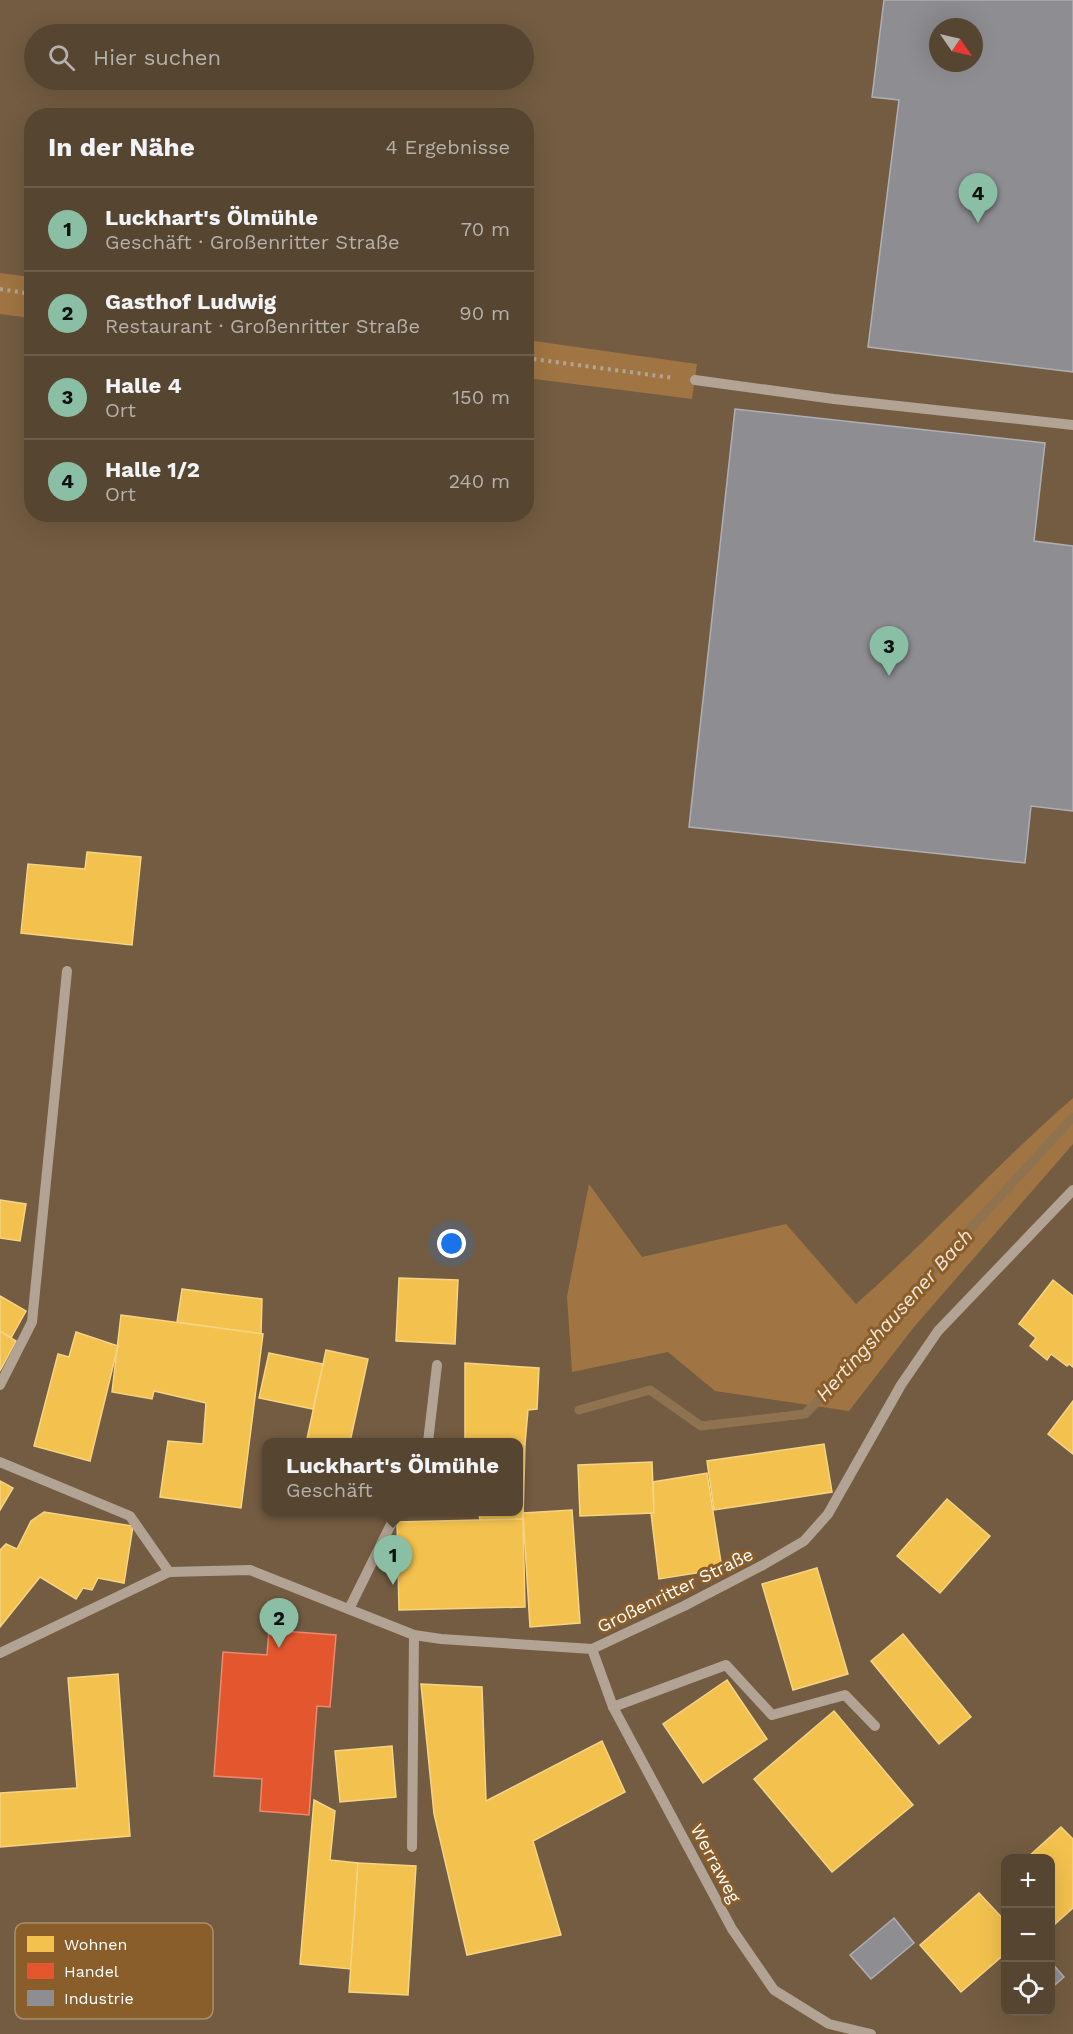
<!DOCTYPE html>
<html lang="de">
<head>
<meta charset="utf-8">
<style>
	body { margin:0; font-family:"Work Sans",sans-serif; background:#5c4c39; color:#f1f3f6 }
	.controls { position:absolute; right:18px; bottom:18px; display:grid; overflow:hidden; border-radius:12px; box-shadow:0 6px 24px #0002 }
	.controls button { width:54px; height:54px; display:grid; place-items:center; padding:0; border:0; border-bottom:2px solid #6c5d4d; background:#564531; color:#f1f3f6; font:30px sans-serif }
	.compass { position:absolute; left:929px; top:18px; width:54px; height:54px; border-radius:50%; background:#564531; box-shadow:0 6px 24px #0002; rotate:124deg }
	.you { position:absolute; left:452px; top:1244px; width:21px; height:21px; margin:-15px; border:4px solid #fff; border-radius:50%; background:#1a73e8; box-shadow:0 0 0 9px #1a73e833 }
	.badge { display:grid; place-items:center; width:39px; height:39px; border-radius:50%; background:#8abfa5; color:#111; font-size:20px; font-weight:700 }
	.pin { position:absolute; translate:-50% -50px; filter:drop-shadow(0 2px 3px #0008) }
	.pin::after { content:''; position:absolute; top:32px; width:21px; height:18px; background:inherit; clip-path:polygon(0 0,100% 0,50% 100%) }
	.popup { position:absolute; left:262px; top:1438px; width:261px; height:78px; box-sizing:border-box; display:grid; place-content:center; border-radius:12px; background:#564531; filter:drop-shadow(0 2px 4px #0005); font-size:20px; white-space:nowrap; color:#b6b1ab }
	.popup b { font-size:22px; color:#f1f3f6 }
	.popup::after { content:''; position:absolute; left:50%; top:100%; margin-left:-12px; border:12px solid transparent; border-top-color:#564531 }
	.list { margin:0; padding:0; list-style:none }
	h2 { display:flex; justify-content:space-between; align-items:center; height:78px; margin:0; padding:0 24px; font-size:26px }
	h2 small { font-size:20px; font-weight:400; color:#b6b1ab }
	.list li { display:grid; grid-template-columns:39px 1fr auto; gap:18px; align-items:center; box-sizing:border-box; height:84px; padding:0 24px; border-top:2px solid #6c5d4d }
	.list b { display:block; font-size:22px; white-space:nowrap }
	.list p { margin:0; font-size:20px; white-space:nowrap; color:#b6b1ab }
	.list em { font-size:20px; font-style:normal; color:#b6b1ab }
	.icon { flex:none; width:33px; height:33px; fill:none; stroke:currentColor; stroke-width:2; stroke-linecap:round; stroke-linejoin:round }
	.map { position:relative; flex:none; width:1073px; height:2034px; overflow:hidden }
	.search { position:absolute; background:#564531; box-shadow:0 6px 24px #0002; left:24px; top:24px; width:510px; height:66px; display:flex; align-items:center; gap:15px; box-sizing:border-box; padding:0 21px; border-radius:33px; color:#b6b1ab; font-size:22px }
	.panel { position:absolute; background:#564531; box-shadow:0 6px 24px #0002; left:24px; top:108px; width:510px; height:414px; border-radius:24px }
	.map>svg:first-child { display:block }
	.green { fill:#a07543 }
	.homes { fill:#f2c14e; stroke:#f6d483; stroke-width:1.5 }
	.shops { fill:#e4572e; stroke:#ec896d; stroke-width:1.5 }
	.industry { fill:#8d8d92; stroke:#afafb3; stroke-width:1.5; fill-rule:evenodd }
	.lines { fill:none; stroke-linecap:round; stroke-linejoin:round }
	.stream { stroke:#8f7350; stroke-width:9 }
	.path { stroke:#b2a394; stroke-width:4; stroke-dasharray:3 4.5; stroke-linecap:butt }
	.minor { stroke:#b2a394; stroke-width:10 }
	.labels { text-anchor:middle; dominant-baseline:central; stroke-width:6; stroke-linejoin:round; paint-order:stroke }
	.street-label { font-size:18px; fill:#fff; stroke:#895e2b }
	.water-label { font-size:20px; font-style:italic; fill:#f3e4d4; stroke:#895e2b }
	.key { fill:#895e2b; stroke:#ac8e6b; stroke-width:1.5 }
	.key-label { font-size:16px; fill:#fff }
</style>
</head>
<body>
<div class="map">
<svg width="1073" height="2034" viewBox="0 0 1073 2034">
	<rect width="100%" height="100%" fill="#735c41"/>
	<g class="green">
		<path d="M0,273L31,277V318L0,314Z"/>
		<path d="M527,340L697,364L692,399L527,378Z"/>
		<path d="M1073,1098V1144L914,1327L849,1411L715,1391L668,1352L572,1372L567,1296L589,1184L642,1257L786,1224L856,1304C931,1238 998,1163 1073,1098Z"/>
	</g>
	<g class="homes">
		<path d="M87,852L141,857L132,945L21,933L28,864L85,869Z"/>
		<path d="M0,1200L26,1204L20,1241L0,1238Z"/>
		<path d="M399,1278L458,1280L455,1344L396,1341Z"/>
		<path d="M1053,1280L1073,1296V1367L1069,1364L1067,1366L1051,1354L1047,1360L1030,1346L1036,1338L1019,1324Z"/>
		<path d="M182,1289L262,1299L261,1334L177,1322Z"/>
		<path d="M0,1296L26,1311L11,1338L0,1331Z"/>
		<path d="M121,1315L263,1334L241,1508L160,1497L168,1441L203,1444L206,1403L154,1391L152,1399L112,1392Z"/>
		<path d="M0,1331L16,1341L0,1371Z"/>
		<path d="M76,1332L118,1346L90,1461L34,1446L58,1354L69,1357Z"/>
		<path d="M326,1350L368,1359L350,1442H324L307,1439Z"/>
		<path d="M269,1353L323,1364L313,1409L259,1398Z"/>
		<path d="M465,1363L539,1368L537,1409L528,1410L525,1444L465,1441Z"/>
		<path d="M1073,1401V1454L1048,1434Z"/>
		<path d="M519,1443L525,1444L523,1519L480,1521L479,1512H519Z"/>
		<path d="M824,1444L832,1492L714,1510L707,1461Z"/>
		<path d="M652,1462L654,1513L580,1516L578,1465Z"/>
		<path d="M707,1473L722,1569L659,1579L651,1513H654L653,1482Z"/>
		<path d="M0,1481L13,1488L0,1510Z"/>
		<path d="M947,1499L990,1536L940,1593L897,1556Z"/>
		<path d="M572,1510L580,1623L530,1627L523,1513Z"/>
		<path d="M44,1512L133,1526L124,1583L98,1578L92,1590L83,1588L76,1599L40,1577L0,1627V1550L6,1544L17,1549L31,1521Z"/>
		<path d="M523,1519L525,1607L399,1610L397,1522Z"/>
		<path d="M817,1568L848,1674L793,1690L762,1584Z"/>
		<path d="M903,1634L971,1717L939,1744L871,1661Z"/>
		<path d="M118,1674L130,1836L0,1847V1793L77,1788L68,1678Z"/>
		<path d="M727,1680L767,1739L703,1783L663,1724Z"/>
		<path d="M421,1684L482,1687L486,1801L602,1741L625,1792L533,1841L561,1935L467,1955L434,1814Z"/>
		<path d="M834,1711L913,1805L832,1872L754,1779Z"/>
		<path d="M392,1746L396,1797L340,1802L335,1751Z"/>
		<path d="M314,1800L335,1811L330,1860L358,1863L351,1969L300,1964Z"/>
		<path d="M1061,1827L1073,1839V1908L1055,1924L1050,1919V1858H1027Z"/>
		<path d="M358,1863L416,1866L408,1995L349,1992Z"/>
		<path d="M979,1893L1006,1922V1953L961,1992L920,1945Z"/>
	</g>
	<path class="shops" d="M269,1630L336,1635L330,1707L317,1706L309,1815L260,1811L262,1779L214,1776L223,1652L267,1655Z"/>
	<g class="industry">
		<path d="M884,0H1073V372L868,347L899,100L872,97ZM938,27H974V63H938Z"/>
		<path d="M735,409L1045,443L1034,541L1073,546V811L1031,806L1025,863L689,827Z"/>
		<path d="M894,1918L914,1943L871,1979L850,1955Z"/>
		<path d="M1050,1961L1064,1977L1050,1989Z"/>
	</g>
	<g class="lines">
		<path class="stream" d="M579,1410L650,1390L701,1426L805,1414L868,1349L915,1291L971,1228L1073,1117"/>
		<g class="path">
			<path d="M0,289L32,294"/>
			<path d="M526,358L674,378"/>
		</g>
		<g class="minor">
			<path d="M695,380L834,399L1073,425"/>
			<path d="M0,1385L32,1322L67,971"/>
			<path d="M428,1442L437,1365"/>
			<path d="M0,1462L130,1516L169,1572"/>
			<path d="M349,1609L397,1512"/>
			<path d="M592,1649L613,1707L732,1929L774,1990L829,2024L871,2034"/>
			<path d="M0,1653L169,1572L250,1570L414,1635L441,1639L592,1649L684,1606L763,1565L804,1541L828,1514L901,1385L938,1331L1073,1190"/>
			<path d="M613,1707L726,1665L772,1715L845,1695L875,1726"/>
			<path d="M412,1847L414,1635"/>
		</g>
	</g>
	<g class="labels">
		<g class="street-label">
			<text transform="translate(675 1590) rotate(-26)">Großenritter Straße</text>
			<text transform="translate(716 1863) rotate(62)">Werraweg</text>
		</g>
		<g class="water-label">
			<text transform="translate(894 1315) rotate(-48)">Hertingshausener Bach</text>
		</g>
	</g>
	<rect x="15" y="1923" width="198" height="96" rx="9" class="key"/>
	<rect x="27" y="1936" width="27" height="16" fill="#f2c14e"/>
	<rect x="27" y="1963" width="27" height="16" fill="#e4572e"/>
	<rect x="27" y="1990" width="27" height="16" fill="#8d8d92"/>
	<g class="key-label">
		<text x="64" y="1950">Wohnen</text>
		<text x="64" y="1977">Handel</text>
		<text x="64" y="2004">Industrie</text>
	</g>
</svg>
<div class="controls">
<button>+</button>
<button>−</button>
<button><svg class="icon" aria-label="locate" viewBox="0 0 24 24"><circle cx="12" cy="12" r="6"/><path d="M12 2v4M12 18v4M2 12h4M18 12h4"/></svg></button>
</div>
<svg class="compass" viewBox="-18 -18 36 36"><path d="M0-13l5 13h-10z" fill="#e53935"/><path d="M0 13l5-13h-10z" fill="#b6b1ab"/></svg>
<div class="you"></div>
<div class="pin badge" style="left:393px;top:1585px">1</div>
<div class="popup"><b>Luckhart's Ölmühle</b>Geschäft</div>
<div class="pin badge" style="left:279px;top:1648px">2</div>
<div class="pin badge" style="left:889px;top:676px">3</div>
<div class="pin badge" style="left:978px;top:223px">4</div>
<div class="search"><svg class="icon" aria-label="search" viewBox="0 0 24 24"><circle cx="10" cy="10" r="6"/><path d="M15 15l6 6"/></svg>Hier suchen</div>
<section class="panel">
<h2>In der Nähe<small>4 Ergebnisse</small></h2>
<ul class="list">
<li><span class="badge">1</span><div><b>Luckhart's Ölmühle</b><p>Geschäft · Großenritter Straße</p></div><em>70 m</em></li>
<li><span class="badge">2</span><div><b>Gasthof Ludwig</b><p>Restaurant · Großenritter Straße</p></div><em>90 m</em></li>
<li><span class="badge">3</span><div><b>Halle 4</b><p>Ort</p></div><em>150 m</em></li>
<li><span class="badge">4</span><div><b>Halle 1/2</b><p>Ort</p></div><em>240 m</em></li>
</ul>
</section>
</div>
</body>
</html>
